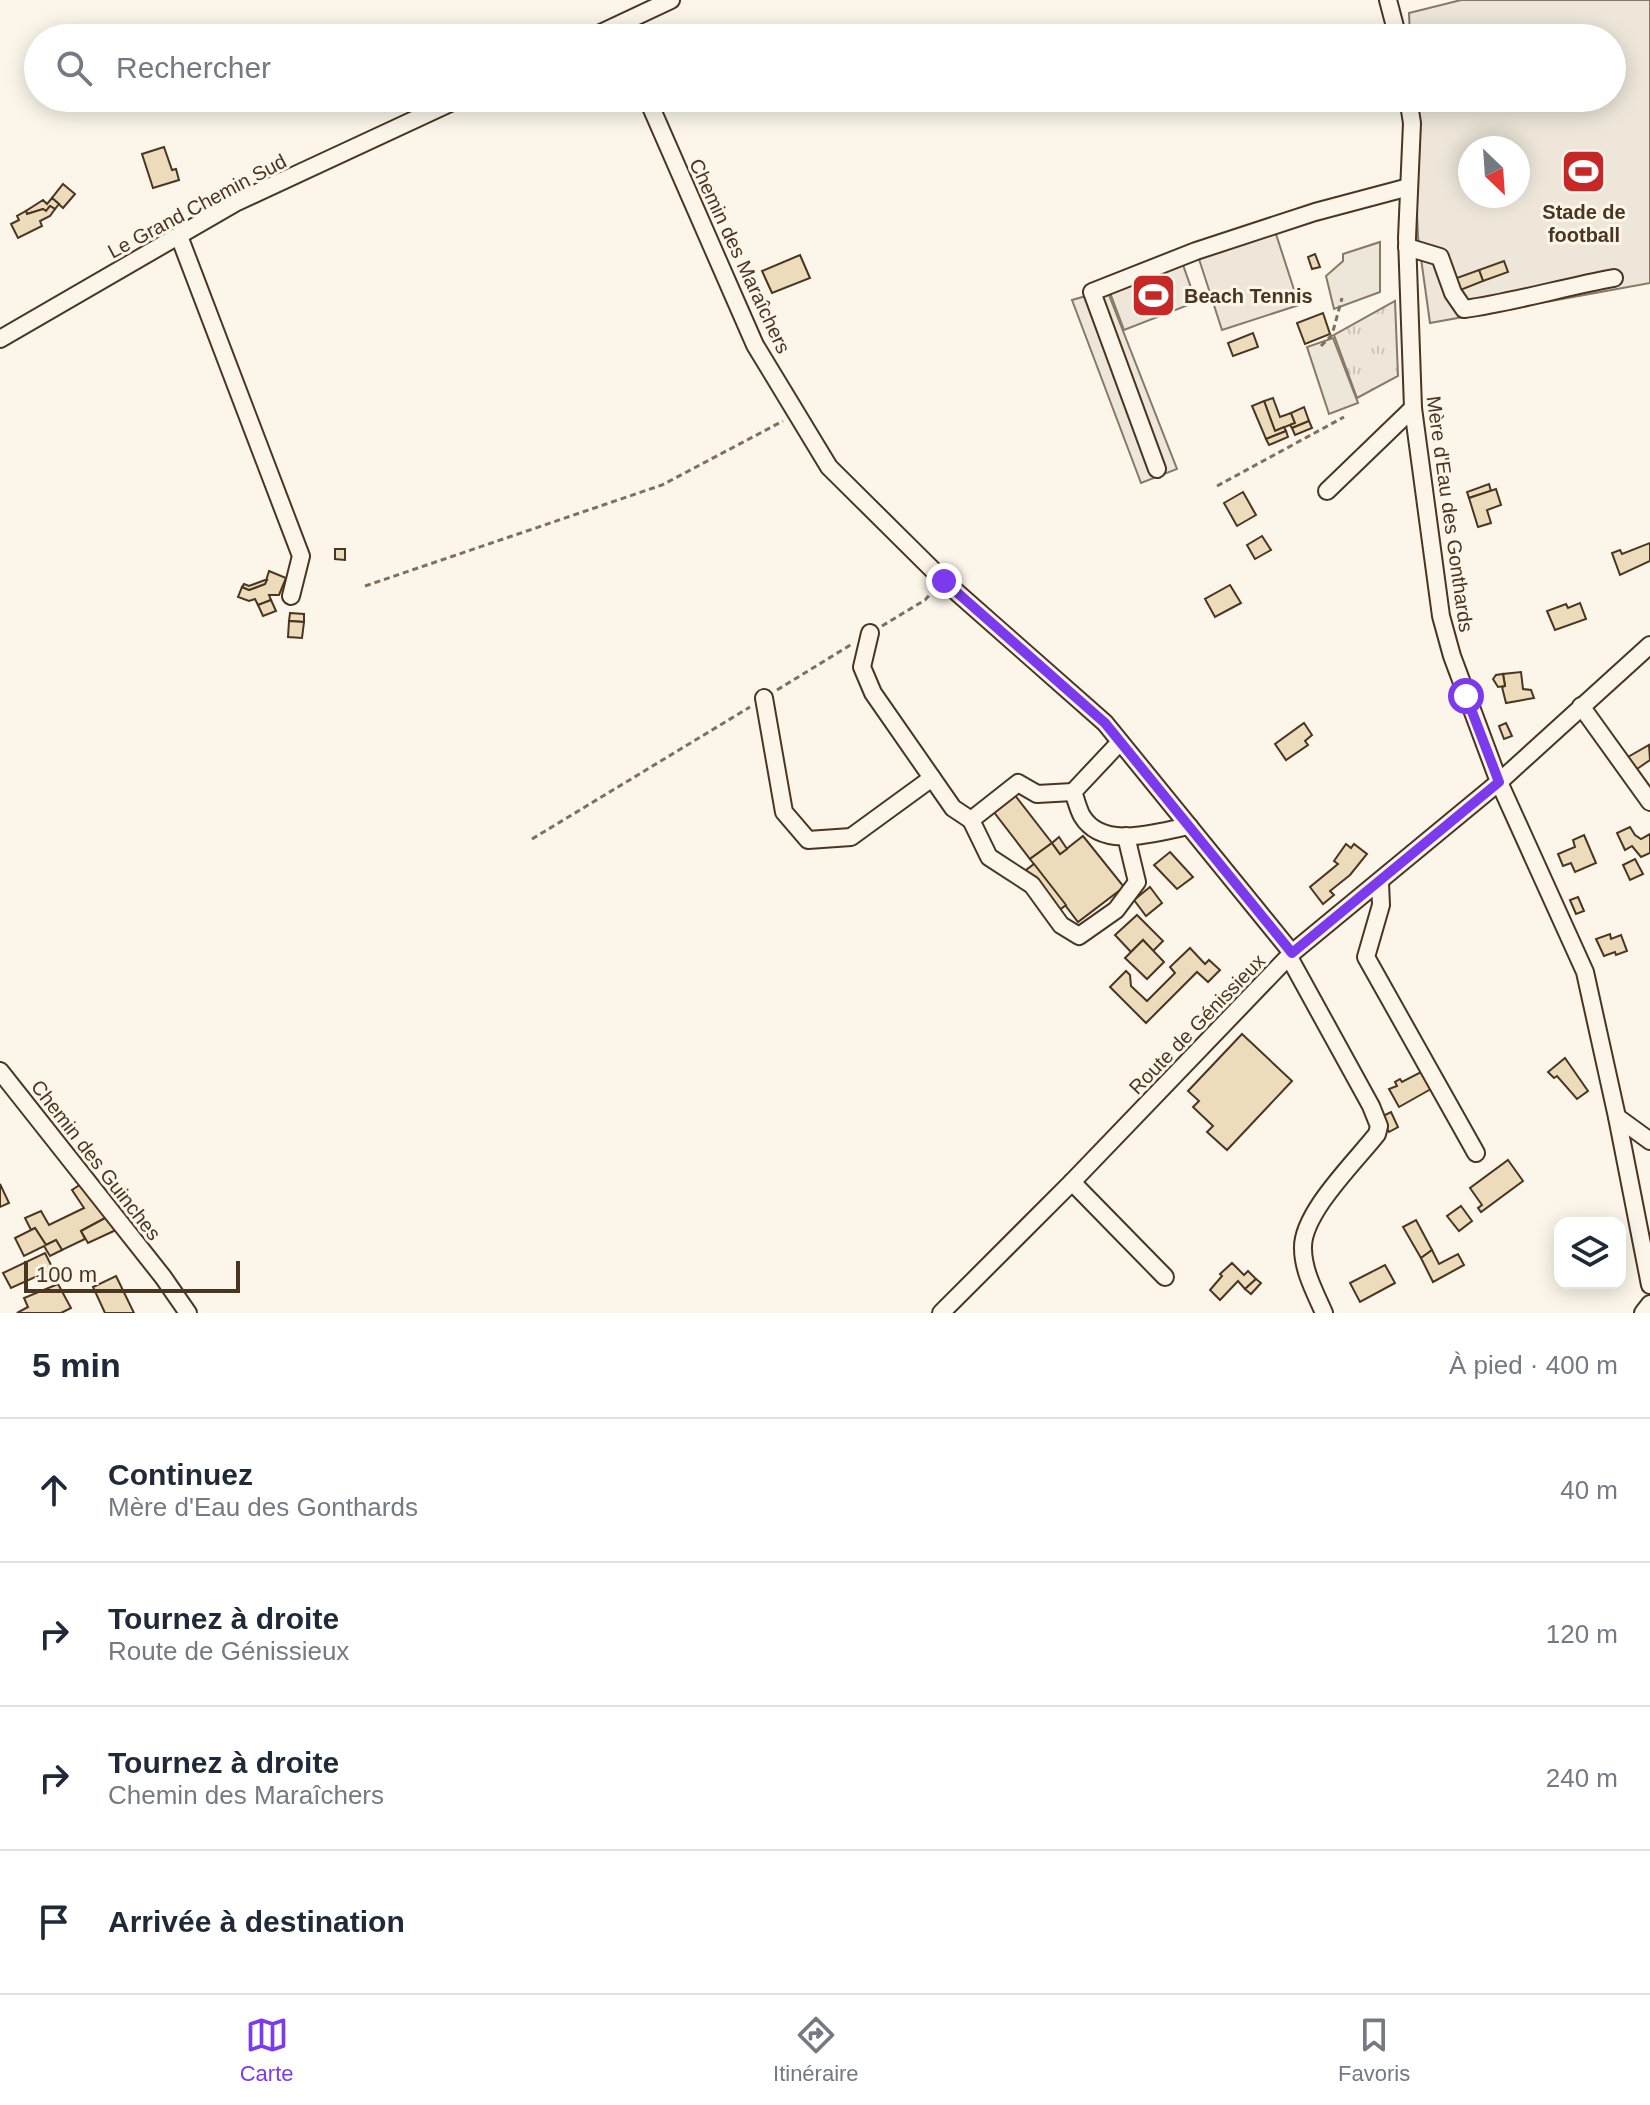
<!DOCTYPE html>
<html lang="fr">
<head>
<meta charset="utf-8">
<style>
	body { margin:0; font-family:Helvetica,sans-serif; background:#f6f6f7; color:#1f2937 }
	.controls { position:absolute; right:24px; bottom:24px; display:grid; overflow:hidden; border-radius:16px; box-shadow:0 4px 20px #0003 }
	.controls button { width:72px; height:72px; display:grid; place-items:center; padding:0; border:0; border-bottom:2px solid #e0e1e3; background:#fff; color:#1f2937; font:40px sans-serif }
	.compass { position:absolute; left:1458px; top:136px; width:72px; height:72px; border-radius:50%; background:#fff; box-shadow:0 4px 20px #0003; rotate:155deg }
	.scale { position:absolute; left:24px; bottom:20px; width:216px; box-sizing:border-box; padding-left:8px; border:4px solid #4a3520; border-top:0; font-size:22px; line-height:28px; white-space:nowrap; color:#4a3520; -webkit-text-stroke:6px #fbf6e9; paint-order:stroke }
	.stop { position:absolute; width:24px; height:24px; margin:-18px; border:6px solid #7c3aed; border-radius:50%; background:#fff }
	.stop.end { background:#7c3aed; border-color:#fff; box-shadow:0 2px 8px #0008 }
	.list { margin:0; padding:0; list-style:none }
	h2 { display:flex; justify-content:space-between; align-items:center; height:104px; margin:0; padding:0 32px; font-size:34px }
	h2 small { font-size:26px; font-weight:400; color:#747a83 }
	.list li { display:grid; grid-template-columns:52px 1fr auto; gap:24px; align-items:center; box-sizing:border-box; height:144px; padding:0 32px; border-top:2px solid #e0e1e3 }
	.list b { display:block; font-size:30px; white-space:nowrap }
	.list p { margin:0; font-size:26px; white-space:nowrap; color:#747a83 }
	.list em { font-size:26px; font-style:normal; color:#747a83 }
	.icon { flex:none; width:44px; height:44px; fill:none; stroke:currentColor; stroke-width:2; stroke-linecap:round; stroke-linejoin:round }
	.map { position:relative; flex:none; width:1650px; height:1313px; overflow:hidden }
	.search { position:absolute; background:#fff; box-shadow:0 4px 20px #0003; left:24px; right:24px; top:24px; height:88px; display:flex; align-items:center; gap:20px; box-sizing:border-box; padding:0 28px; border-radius:44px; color:#747a83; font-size:30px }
	.sheet { height:680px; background:#fff }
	nav { display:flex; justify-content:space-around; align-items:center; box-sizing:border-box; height:112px; border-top:2px solid #e0e1e3; background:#fff; font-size:22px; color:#747a83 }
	nav a { display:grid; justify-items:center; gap:4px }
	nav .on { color:#7c3aed }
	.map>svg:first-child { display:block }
	.park { fill:url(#park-tufts); stroke:#887966; stroke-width:2 }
	.pitch { fill:#ede6d9; stroke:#887966; stroke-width:2; fill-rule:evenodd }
	.parking { fill:#ede7d9; stroke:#887966; stroke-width:2 }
	.building { fill:#ecdcbc; stroke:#4a3520; stroke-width:2 }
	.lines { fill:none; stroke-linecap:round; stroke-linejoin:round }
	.minor-casing { stroke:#4a3520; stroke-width:20 }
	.path { stroke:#7f6f5c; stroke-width:3; stroke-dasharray:6 4; stroke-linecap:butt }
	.minor { stroke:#fbf6e9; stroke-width:16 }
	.route { stroke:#7c3aed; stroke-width:10 }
	.labels { text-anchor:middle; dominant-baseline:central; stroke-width:6; stroke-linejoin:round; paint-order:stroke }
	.street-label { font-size:20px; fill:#4a3520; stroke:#fbf6e9 }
	.poi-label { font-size:20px; font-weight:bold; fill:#4a3520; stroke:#fbf6e9 }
</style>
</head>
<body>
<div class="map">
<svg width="1650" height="1313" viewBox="0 0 1650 1313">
	<defs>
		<pattern id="park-tufts" width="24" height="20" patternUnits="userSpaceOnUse" patternTransform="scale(2)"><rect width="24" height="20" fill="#ede6d9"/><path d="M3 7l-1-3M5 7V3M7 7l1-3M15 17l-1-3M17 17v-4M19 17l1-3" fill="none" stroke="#cdc6ba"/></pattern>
	</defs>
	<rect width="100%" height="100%" fill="#fbf6e9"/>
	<path class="park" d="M1395,301L1398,376L1357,398L1334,335Z"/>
	<g class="pitch">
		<path d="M1461,0H1650V283L1430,323L1418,237L1412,98H1612V38H1410L1409,13ZM1470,148H1518V196H1470Z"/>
		<path d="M1275,231L1299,305L1222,330L1198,256Z"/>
		<path d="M1182,262L1196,302L1124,330L1109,290Z"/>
	</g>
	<g class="parking">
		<path d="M1380,242V292L1334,309L1326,276L1343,261V254Z"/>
		<path d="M1107,290L1177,469L1141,483L1072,300Z"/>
		<path d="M1333,338L1358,403L1329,414L1307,347Z"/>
	</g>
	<g class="building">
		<path d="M164,147L172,170L176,169L179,180L153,188L142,154Z"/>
		<path d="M63,184L75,194L63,208L52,198Z"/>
		<path d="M52,198L59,204L55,209L50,206L46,211L43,209L27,214L26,211L43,200L47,204Z"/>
		<path d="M50,206L55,209L50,216L40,221L42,226L18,238L11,224L19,220L17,216L26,211L27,214L43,209L46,211Z"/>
		<path d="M1315,254L1320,267L1312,269L1308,257Z"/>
		<path d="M800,255L810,278L772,293L762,271Z"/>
		<path d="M1504,261L1508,272L1483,281L1479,270Z"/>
		<path d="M1479,270L1483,281L1458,291L1454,279Z"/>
		<path d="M1323,313L1330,334L1305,344L1297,323Z"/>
		<path d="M1253,333L1258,347L1233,356L1228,343Z"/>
		<path d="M1273,398L1280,417L1291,413L1295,423L1275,431L1264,401Z"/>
		<path d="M1264,401L1275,431L1284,427L1286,431L1266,439L1252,406Z"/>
		<path d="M1304,407L1309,421L1292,428L1290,425L1295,423L1291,413Z"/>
		<path d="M1309,421L1312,428L1295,435L1292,428Z"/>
		<path d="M1286,431L1288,437L1269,445L1266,439Z"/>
		<path d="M1489,484L1491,491L1469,498L1467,492Z"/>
		<path d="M1496,489L1501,505L1487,510L1491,523L1478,527L1469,498Z"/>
		<path d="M1243,492L1256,515L1237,526L1224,503Z"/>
		<path d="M1262,536L1271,550L1255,559L1247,545Z"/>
		<path d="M1650,543V561L1620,575L1612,553L1620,550L1622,554Z"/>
		<path d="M335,549H345V560L335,559Z"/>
		<path d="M269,571L286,578L279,595H269L271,600L258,605L255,599L249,601L238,597L242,587L249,590L265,584Z"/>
		<path d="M265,580H267L265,584L249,590L242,587L244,584L249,586Z"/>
		<path d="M1230,585L1241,603L1215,617L1205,599Z"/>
		<path d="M271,600L276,611L263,616L258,605Z"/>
		<path d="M1580,603L1586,619L1555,630L1547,611L1566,604L1568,608Z"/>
		<path d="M290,613L304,614V622L289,621Z"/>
		<path d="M289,621L304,622L302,638L288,637Z"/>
		<path d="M1521,672L1523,689L1531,690L1534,698L1506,703L1502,687L1505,686L1503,674Z"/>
		<path d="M1503,674L1505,686L1498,687L1493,679L1496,675Z"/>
		<path d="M1304,723L1312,735L1305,741L1308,745L1286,760L1275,744Z"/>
		<path d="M1506,723L1512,736L1504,739L1499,726Z"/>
		<path d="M1649,745L1650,760L1637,769L1628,757Z"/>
		<path d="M1014,794L1052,843L1030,859L993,811Z"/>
		<path d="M1630,827L1635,835L1641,839L1650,834V853L1641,857L1632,846L1625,850L1617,833Z"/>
		<path d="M1584,835L1596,863L1575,872L1571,863L1563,866L1558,854L1575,847L1573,840Z"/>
		<path d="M1083,836L1124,887L1078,922L1030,859L1052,843L1060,854Z"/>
		<path d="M1059,837L1067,849L1060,854L1052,843Z"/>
		<path d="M1346,844L1351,848L1354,844L1367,854L1350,875L1330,891L1334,895L1323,904L1310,887L1338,864L1334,861Z"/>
		<path d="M1170,852L1193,877L1177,889L1154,865Z"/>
		<path d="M1635,859L1643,874L1630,880L1623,865Z"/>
		<path d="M1034,864L1066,905L1058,911L1026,870Z"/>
		<path d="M1150,887L1162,903L1146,916L1134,900Z"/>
		<path d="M1578,897L1584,911L1576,914L1570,900Z"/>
		<path d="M1137,915L1163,941L1153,951L1143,940L1131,952L1115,935Z"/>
		<path d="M1610,934L1611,939L1621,935L1627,951L1616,955L1615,952L1604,956L1596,939Z"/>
		<path d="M1143,940L1164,962L1147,979L1125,958Z"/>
		<path d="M1190,948L1205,964L1209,960L1220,970L1208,982L1197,972L1146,1023L1110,987L1126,971L1130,975L1131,986L1147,1001L1175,973L1170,967Z"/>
		<path d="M1242,1034L1292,1081L1227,1150L1207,1132L1213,1126L1193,1107L1199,1101L1188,1091Z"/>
		<path d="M1565,1058L1588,1091L1577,1099L1557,1076L1554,1078L1548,1072Z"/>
		<path d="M1421,1072L1431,1089L1399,1107L1389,1089L1397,1086L1395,1082L1400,1079L1402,1082Z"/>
		<path d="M1391,1112L1398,1127L1389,1132L1381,1117Z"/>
		<path d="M1508,1160L1523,1181L1481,1212L1478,1208L1482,1205L1470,1188Z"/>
		<path d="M0,1184L9,1203L0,1207Z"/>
		<path d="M81,1184L107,1217L81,1231L85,1239L62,1250L56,1240L46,1245L35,1228L31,1230L25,1218L41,1211L49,1225L84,1208L72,1190Z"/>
		<path d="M1461,1206L1472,1221L1459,1231L1447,1216Z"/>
		<path d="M107,1217L116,1230L88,1243L81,1231Z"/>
		<path d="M1416,1220L1432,1250L1421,1258L1403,1227Z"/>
		<path d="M35,1228L46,1245L56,1240L62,1250L50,1256L44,1246L24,1256L15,1238Z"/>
		<path d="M1432,1250L1439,1264L1458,1254L1464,1265L1433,1282L1421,1258Z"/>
		<path d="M45,1253L53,1269L11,1288L3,1273Z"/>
		<path d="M1232,1263L1244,1275L1248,1271L1256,1279L1245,1289L1238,1281L1220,1300L1210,1290L1222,1276L1220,1274Z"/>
		<path d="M1385,1265L1395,1283L1360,1302L1350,1283Z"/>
		<path d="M116,1276L134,1313H105L93,1287Z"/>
		<path d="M1256,1279L1261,1283L1251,1294L1245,1289Z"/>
		<path d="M58,1284L71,1308L61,1313H17L28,1307L24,1298Z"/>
	</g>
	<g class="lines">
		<defs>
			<g id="minor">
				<path d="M1388,0L1398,38"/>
				<path d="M590,38L671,0"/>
				<path d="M647,98L755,345L829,467L944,581L1105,723L1292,953"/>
				<path d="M1408,98L1412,123L1407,238L1413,408L1441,616L1452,656L1499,782L1585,972L1617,1117L1650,1285"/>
				<path d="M179,236L301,556L291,596"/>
				<path d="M1407,247L1440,257L1453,293L1464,309C1515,302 1564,287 1614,278"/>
				<path d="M0,339L235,203L461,98"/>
				<path d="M1157,469L1092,292L1196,251L1315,212L1409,187"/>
				<path d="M1327,491L1413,408"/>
				<path d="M870,633L862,667L873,693L953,808L971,820"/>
				<path d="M764,698L784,812L808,840L851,837L932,778"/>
				<path d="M1581,706L1650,802"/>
				<path d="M1120,742L1073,792C1076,799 1078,809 1082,816C1103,851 1157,832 1189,826"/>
				<path d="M1073,792L1037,794L1018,783L971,820L989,857L1032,885L1061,925L1079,936L1116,910L1137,882L1126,836"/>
				<path d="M1380,883L1381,905L1366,957L1476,1153"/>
				<path d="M1289,957L1371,1106L1379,1126L1377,1134C1356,1161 1302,1213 1303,1248C1303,1271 1315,1292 1324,1313"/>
				<path d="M0,1071L163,1277L188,1313"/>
				<path d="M1617,1117L1650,1141"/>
				<path d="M1072,1182L1165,1277"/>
				<path d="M941,1313L1072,1182L1292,953L1499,782L1650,645"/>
				<path d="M1643,1313L1650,1304"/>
			</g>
		</defs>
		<use href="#minor" class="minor-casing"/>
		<g class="path">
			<path d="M1321,346L1332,335L1342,298"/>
			<path d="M1217,486L1344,417"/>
			<path d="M365,586L662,485L783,421"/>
			<path d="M882,626L925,600L932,592"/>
			<path d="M777,690L852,644"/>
			<path d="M532,839L750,707"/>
		</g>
		<use href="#minor" class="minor"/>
	</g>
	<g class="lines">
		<path class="route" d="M944,581L1105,723L1292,953L1499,782L1466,696"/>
	</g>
	<defs>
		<symbol id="stadium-square" viewBox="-11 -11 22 22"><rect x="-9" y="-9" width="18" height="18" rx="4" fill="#c62828" stroke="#fbf6e9"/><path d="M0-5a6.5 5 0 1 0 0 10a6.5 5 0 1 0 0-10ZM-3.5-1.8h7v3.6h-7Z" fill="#fff"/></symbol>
	</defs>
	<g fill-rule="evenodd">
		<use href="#stadium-square" x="1558" y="146" width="51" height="51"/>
		<use href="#stadium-square" x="1128" y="270" width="51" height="51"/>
	</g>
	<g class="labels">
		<g class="street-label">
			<text transform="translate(197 206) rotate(-28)">Le Grand Chemin Sud</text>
			<text transform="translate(740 256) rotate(65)">Chemin des Maraîchers</text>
			<text transform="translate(1450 514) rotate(82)">Mère d'Eau des Gonthards</text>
			<text transform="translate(1197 1024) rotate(-46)">Route de Génissieux</text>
			<text transform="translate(96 1160) rotate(52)">Chemin des Guinches</text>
		</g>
		<g class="poi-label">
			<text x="1584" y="212">Stade de<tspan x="1584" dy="23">football</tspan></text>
			<text x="1184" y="296" text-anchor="start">Beach Tennis</text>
		</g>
	</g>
</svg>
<div class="controls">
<button><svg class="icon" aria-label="layers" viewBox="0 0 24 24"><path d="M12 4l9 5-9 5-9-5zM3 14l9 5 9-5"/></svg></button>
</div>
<svg class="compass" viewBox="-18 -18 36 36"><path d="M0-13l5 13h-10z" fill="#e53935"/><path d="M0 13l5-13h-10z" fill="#747a83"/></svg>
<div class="scale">100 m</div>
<div class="stop" style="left:1466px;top:696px"></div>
<div class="stop end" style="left:944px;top:581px"></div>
<div class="search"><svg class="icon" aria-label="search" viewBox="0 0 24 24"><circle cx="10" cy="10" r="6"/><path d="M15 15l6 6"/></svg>Rechercher</div>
</div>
<section class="sheet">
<h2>5 min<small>À pied · 400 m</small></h2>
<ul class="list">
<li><svg class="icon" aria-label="ahead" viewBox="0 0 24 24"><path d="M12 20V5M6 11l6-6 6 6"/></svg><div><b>Continuez</b><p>Mère d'Eau des Gonthards</p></div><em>40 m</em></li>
<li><svg class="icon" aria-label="right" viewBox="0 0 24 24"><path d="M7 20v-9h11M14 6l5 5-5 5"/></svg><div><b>Tournez à droite</b><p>Route de Génissieux</p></div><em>120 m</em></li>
<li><svg class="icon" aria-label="right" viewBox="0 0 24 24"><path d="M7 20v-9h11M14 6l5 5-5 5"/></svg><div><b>Tournez à droite</b><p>Chemin des Maraîchers</p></div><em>240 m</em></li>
<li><svg class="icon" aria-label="arrive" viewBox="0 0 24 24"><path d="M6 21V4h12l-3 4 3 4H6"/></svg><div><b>Arrivée à destination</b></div></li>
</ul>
</section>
<nav>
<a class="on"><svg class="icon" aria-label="map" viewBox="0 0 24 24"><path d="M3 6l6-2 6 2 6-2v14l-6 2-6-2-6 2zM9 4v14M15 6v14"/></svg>Carte</a>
<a><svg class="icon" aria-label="directions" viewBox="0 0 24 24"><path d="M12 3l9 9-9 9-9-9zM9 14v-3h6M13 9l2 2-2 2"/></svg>Itinéraire</a>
<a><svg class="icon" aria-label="saved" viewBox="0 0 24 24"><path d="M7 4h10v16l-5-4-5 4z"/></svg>Favoris</a>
</nav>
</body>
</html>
